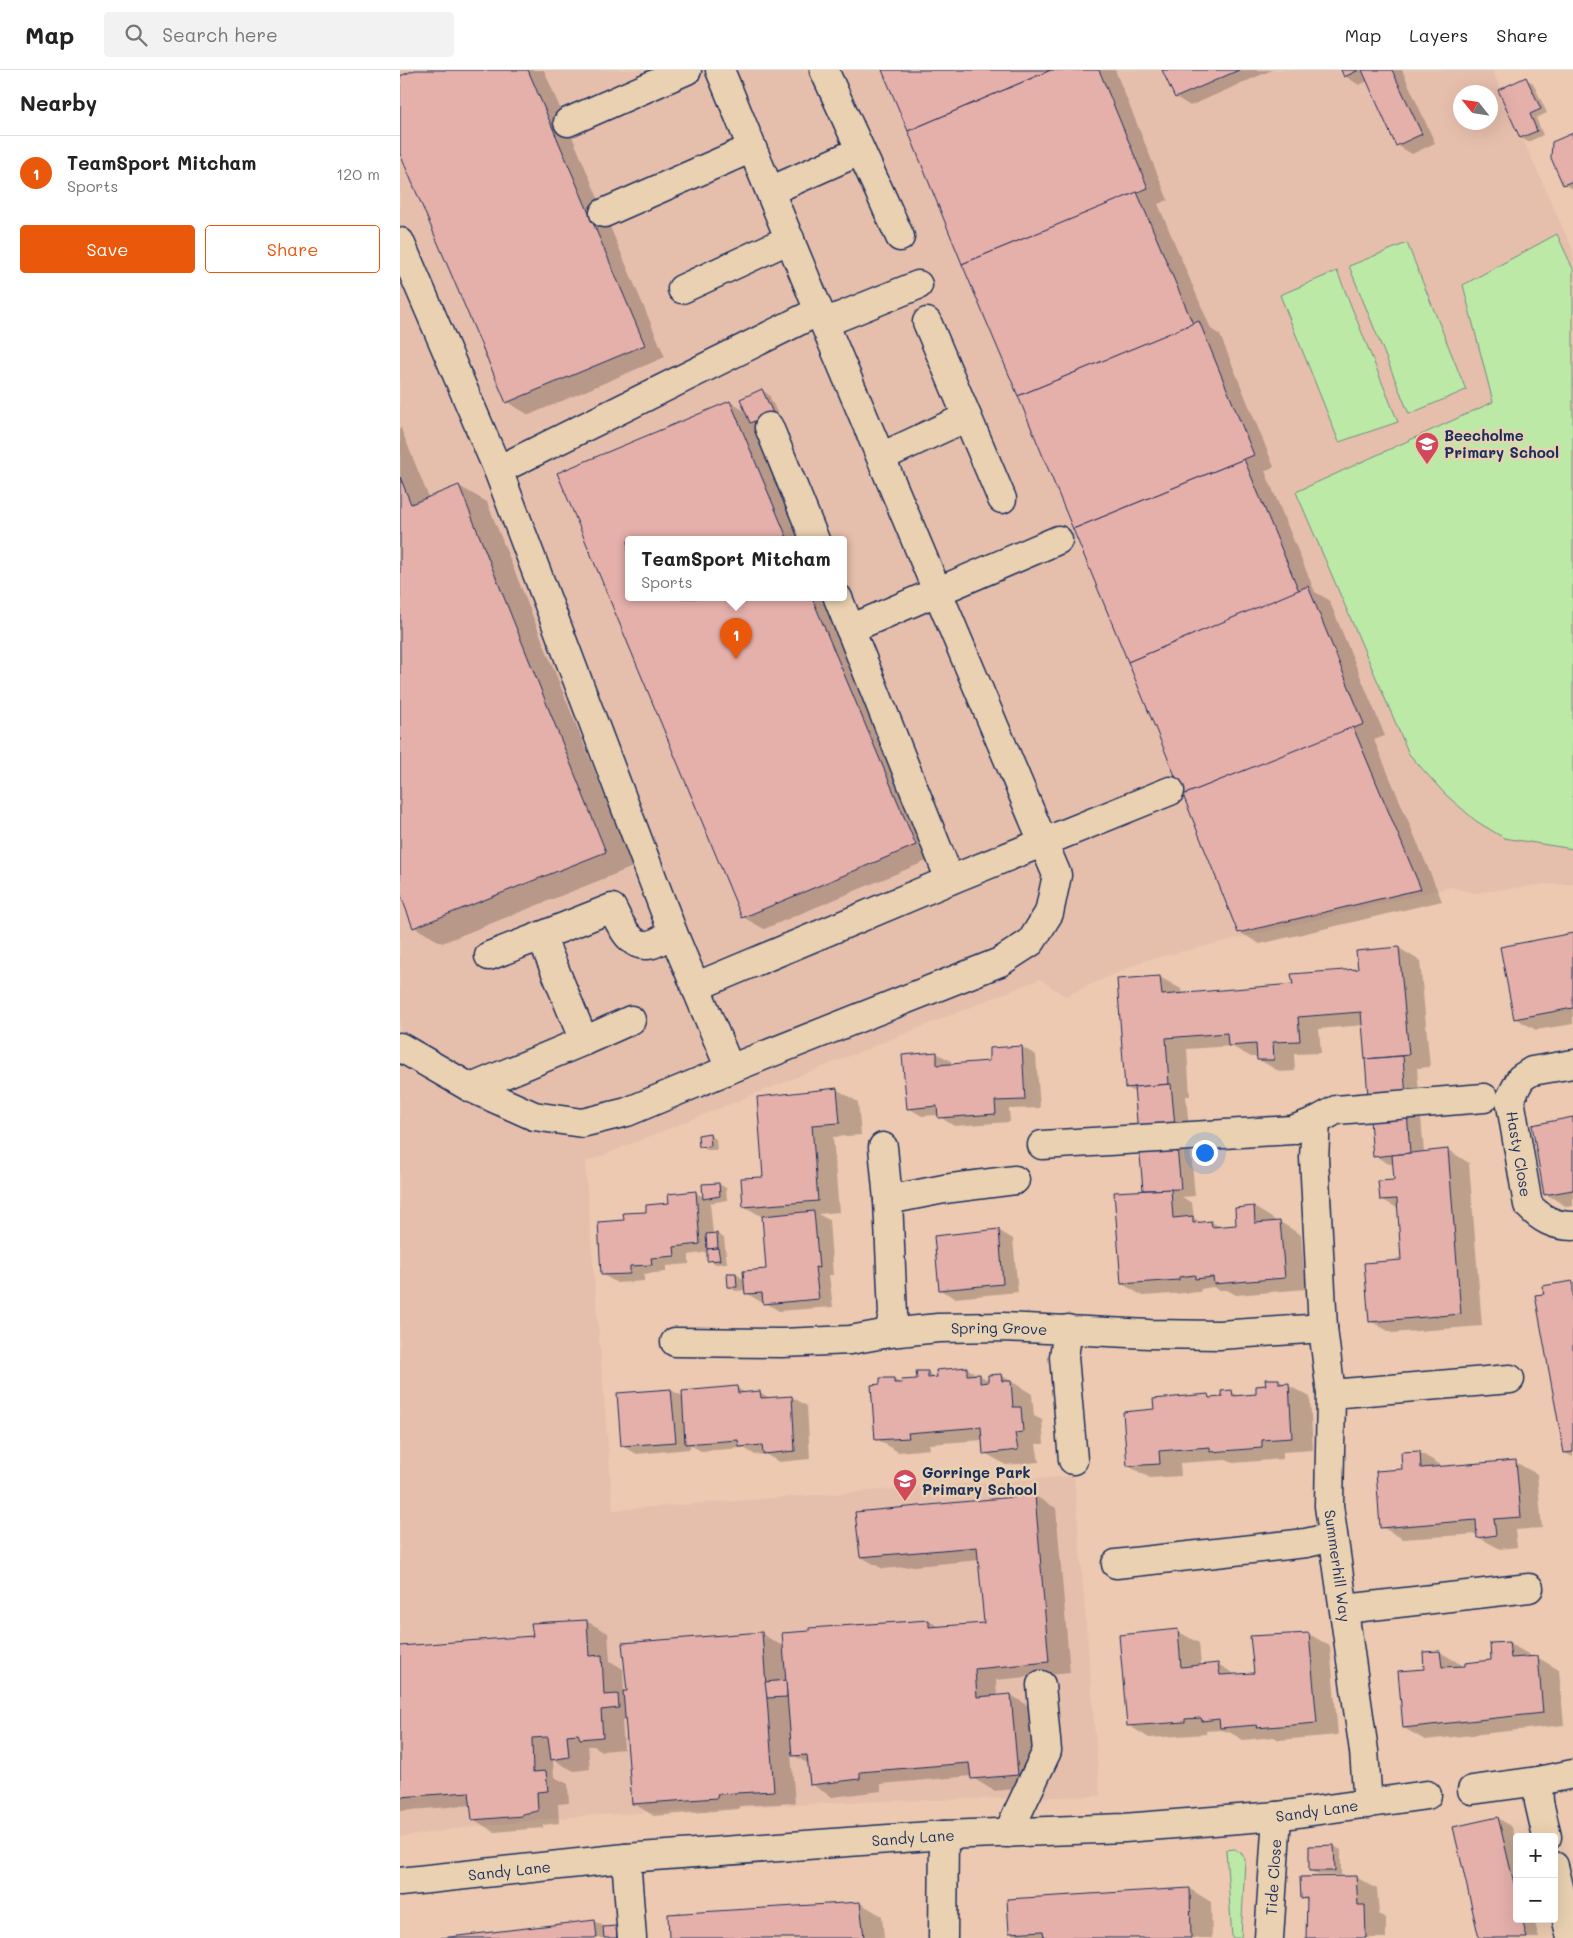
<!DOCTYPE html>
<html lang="en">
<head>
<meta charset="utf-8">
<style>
	body { margin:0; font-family:Mali,sans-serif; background:#f2f2f2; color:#222 }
	.controls { position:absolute; right:15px; bottom:15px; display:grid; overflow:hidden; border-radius:5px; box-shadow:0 5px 20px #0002 }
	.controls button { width:45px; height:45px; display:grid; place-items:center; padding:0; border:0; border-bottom:1px solid #e0e0e0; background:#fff; color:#222; font:25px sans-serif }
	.compass { position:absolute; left:1053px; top:15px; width:45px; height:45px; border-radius:50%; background:#fff; box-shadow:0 5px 20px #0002; rotate:300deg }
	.you { position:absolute; left:804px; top:1082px; width:18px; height:18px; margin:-12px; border:4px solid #fff; border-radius:50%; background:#1a73e8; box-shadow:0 0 0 8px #1a73e833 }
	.badge { display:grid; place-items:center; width:32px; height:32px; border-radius:50%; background:#ea580c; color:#fff; font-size:16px; font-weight:700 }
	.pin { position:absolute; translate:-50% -41px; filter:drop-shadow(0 1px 2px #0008) }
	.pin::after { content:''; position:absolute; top:26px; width:18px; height:15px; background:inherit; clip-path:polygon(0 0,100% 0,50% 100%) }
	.popup { position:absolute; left:225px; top:466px; width:222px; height:65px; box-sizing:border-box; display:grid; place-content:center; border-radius:5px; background:#fff; filter:drop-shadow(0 1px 4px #0005); font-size:16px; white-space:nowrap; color:#767676 }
	.popup b { font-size:19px; color:#222 }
	.popup::after { content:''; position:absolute; left:50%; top:100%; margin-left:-10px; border:10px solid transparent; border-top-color:#fff }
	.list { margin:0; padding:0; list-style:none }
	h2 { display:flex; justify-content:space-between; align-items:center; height:65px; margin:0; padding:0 20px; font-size:21px }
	h2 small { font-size:16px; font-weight:400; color:#767676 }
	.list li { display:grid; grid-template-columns:32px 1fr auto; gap:15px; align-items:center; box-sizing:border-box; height:75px; padding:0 20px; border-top:1px solid #e0e0e0 }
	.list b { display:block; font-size:19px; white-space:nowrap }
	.list p { margin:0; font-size:16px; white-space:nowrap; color:#767676 }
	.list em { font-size:16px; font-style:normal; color:#767676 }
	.actions { display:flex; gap:10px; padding:15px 20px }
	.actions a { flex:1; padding:11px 0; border:1px solid #ea580c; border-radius:5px; text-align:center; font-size:18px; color:#ea580c }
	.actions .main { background:#ea580c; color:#fff }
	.icon { flex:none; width:28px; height:28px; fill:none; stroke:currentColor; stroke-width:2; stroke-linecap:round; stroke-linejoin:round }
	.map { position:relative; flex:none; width:1173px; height:1868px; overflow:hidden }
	header { display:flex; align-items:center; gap:30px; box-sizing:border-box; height:70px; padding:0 25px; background:#fff; border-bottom:1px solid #e0e0e0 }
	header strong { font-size:24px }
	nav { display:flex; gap:28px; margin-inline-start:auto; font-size:18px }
	.search { width:350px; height:45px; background:#f2f2f2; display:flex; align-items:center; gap:12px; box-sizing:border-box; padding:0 18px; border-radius:5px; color:#767676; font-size:19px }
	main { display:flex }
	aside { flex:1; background:#fff }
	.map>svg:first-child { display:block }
	.built { fill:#e6beac; fill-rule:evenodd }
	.green { fill:#bde9a6; stroke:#6c8c82 }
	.shadow { fill:#0003 }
	.building { fill:#e5afaa; stroke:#1b2f5e }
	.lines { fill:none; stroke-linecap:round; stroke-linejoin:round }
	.minor-casing { stroke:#1b2f5e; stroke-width:31 }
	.minor { stroke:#e9d1b1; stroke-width:28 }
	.labels { text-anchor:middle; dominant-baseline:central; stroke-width:5; stroke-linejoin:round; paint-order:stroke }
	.poi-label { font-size:15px; font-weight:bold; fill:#1b2f5e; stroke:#e9d1b1; text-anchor:start }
	.street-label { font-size:15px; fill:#1b2f5e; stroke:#e9d1b1 }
</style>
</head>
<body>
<header>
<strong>Map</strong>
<div class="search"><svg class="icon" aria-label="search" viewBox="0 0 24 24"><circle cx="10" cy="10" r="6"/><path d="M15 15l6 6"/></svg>Search here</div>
<nav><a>Map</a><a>Layers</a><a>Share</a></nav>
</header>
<main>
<aside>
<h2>Nearby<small></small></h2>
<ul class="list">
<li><span class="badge">1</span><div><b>TeamSport Mitcham</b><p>Sports</p></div><em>120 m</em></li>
</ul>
<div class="actions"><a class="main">Save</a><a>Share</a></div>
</aside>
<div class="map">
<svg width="1173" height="1868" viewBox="0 0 1173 1868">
	<rect width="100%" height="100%" fill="#ecc9b0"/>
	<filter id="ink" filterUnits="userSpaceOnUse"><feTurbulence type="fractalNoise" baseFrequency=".02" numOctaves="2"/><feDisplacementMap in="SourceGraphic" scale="10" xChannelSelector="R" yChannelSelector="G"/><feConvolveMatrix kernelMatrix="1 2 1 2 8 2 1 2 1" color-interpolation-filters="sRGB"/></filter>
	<g filter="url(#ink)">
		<path class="built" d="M0,0H1092L1173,181V814H1146L1073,823L1051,817L743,891L665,926L640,909L186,1092L185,1096L213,1440L674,1406L700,1726L445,1732L178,1746L55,1759L0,1767ZM1060,22H1090V52H1060ZM228,470H444V528H228Z"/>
		<g class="green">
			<path d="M1157,164L1173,199V779L1104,768L1076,751L1045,724L1009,684L896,422L1093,332L1063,215Z"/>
			<path d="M1007,173L1066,320L1009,344L949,196Z"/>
			<path d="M937,201L998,352L939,372L880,225Z"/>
			<path d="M835,1779L842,1784L845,1790L841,1868H832L826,1780Z"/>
		</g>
		<g class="shadow">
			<path d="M19,0H144L265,287L129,345L107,332L0,81V8Z"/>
			<path d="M484,0H715L768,130L758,134L811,259L820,265L874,397L865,401L915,522L929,530L985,666L974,670L1042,831L860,874L839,862L730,591Z"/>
			<path d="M763,0H872L790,36L776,27Z"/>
			<path d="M942,0H1002L1035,73L1012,84L997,75L968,11L959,15L945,6Z"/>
			<path d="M1126,9L1133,13L1147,43L1136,48L1143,65L1128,72L1121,68Z"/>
			<path d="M1173,64V119L1164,114L1153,73Z"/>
			<path d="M362,320L369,325L379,347L356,357L404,470H228V528H428L536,787L364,859L343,847L159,403L330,332L346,342Z"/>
			<path d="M0,356L29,428L59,416L87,432L233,797L42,873L14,857L0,820Z"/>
			<path d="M1173,865V954L1136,960L1115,948L1101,878Z"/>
			<path d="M999,878L1020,891L1030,997L1017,998L1024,1083L1048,1080L1069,1093L1082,1256L992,1263L970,1251L1002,1191L999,1139L981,1129L995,1112L994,1094H989L975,1086L964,955L919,959L921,983L894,984L895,1001L880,1002L858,989V987H851L831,976L787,979L790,1026H786L795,1126L782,1127L792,1133L794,1148L802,1153L811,1152L821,1157L837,1156L854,1137L875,1150V1153L880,1152L901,1165L906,1219L836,1225L827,1220H818L813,1217L801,1219L800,1222L743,1226L722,1214L747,1121L744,1119L736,1023L726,1017L760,907L781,919L782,924L894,915L959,900Z"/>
			<path d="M622,977L636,985L640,1038L609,1039L610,1052L554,1056L540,1047L539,1045L522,1046L508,1038L536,983L551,991V995L590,992Z"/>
			<path d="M436,1019L458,1032L461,1065L433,1067L439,1142L418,1144L429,1150L433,1205H429L433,1237L379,1241L364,1232H361L346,1223V1220L336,1221L329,1217L336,1204L345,1210L368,1200L364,1148L344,1136L365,1108Z"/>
			<path d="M1173,1048V1136L1167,1137L1146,1124L1134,1056Z"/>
			<path d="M309,1065L316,1069L317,1080H307L300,1076Z"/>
			<path d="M319,1114L326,1118L327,1130L310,1133L313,1164H317L324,1168L327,1193L316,1194L309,1190L308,1182L289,1185V1194L266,1196V1202L244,1204V1211L217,1213L202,1204L225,1152L296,1123L304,1127Z"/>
			<path d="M598,1160L613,1169L618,1222L555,1228L540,1220Z"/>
			<path d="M1173,1212V1387L1165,1383L1143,1217Z"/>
			<path d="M566,1298L590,1311L601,1305L632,1324L634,1346L642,1350L644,1374H636L639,1392L606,1395L585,1383L584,1370L529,1374L530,1379L498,1382L477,1369L481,1309H494L503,1315L518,1310L528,1303L538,1309Z"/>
			<path d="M878,1310L910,1327L913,1380L883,1382V1389L833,1393L826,1390L780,1393L781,1406L750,1408L728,1396L755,1340L808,1326L814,1329L823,1328L831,1322L841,1327L857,1325Z"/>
			<path d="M336,1317L347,1324L360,1322L371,1329L392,1327L407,1336L410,1389L379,1392L365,1384L355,1385L344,1378L301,1381L290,1375V1379L237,1384L222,1376L218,1324L271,1320L284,1327Z"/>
			<path d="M1019,1382L1041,1395V1397L1115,1392L1137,1404L1142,1458L1115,1460L1117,1477L1100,1479L1078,1467V1464L1003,1469L982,1457Z"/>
			<path d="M635,1426L656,1438L670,1603L596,1610L597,1626L611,1625L632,1638L639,1717L594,1721L573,1708L572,1706L481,1714V1721L432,1727L411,1714L409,1694L391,1684L395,1733L339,1736V1739L254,1746L233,1733L226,1651H222L224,1679L202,1681L194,1676H188L190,1699L174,1701L153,1690L154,1707L168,1714L169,1733L158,1734L159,1753L143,1755V1758L94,1762L73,1749L72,1735L0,1741V1577L134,1567L186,1551L208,1563L210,1591L223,1599L224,1622L362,1564L384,1577L411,1562L410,1560L529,1551L541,1558L585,1555L580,1490L483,1499L461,1487Z"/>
			<path d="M777,1561L799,1573L801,1596L818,1594L836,1605L855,1604L909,1564L930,1576L938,1665L879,1670L874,1667L843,1670L829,1662L820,1660L806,1661V1664L749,1668L728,1655Z"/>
			<path d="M1109,1573L1130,1585V1588L1137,1587L1159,1600L1164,1655L1025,1670L1004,1658L1026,1600L1024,1584L1040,1582L1062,1595V1597L1093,1591Z"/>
			<path d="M1098,1748L1112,1757L1117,1775V1849H1134L1139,1868H1080Z"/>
			<path d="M934,1776L941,1780V1805H918L911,1801Z"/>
			<path d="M956,1807L977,1819L979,1844L986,1848V1868H907L908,1831L902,1828Z"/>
			<path d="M790,1819L811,1832L812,1868H621L610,1862Z"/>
			<path d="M460,1833L482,1846L484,1868H270L269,1845Z"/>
			<path d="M194,1851L207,1858L216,1857L223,1861V1868H51Z"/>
		</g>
		<g class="building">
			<path d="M15,0H128L245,275L106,333L0,84V6Z"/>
			<path d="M482,0H651L508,61Z"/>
			<path d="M651,0H699L748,118L562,194L508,61Z"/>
			<path d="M762,0H839L775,28Z"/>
			<path d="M941,0H959L944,7Z"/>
			<path d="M962,0H992L1022,64L996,76Z"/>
			<path d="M1126,7L1141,39L1130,44L1137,61L1120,68L1098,20Z"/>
			<path d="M1173,63V111L1163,115L1151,88L1152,72Z"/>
			<path d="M737,122L793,254L618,326L562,194Z"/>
			<path d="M799,251L854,385L673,459L618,326Z"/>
			<path d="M362,319L373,343L350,353L340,329Z"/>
			<path d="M330,331L388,470H228V528H412L516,775L342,848L157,403Z"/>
			<path d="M844,389L899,521L728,592L673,459Z"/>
			<path d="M0,407L11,434L59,415L206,782L13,858L0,823Z"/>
			<path d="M908,516L964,654L783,725L728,592Z"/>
			<path d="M953,657L1021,819L838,863L783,725Z"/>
			<path d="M1173,863V938L1114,949L1100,877Z"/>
			<path d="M999,877L1009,985L965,989L961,942L898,947L900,971L873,972L874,990H857L856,974L828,976L827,963L766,968L769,1014L725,1018L717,909L760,906L762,925L893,914L891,904L958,899L956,881Z"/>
			<path d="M622,976L625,1030L595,1031L596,1044L538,1048L537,1036L507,1039L502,985L537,982V995L589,991V978Z"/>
			<path d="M1003,986L1010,1083L973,1087L965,989Z"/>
			<path d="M771,1014L781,1119L743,1120L734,1017Z"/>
			<path d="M437,1018L440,1053L412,1055L418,1131L343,1137L341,1108L363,1107L357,1027Z"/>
			<path d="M1173,1047V1120L1144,1125L1132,1055Z"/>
			<path d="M310,1063L311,1076L299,1077L298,1065Z"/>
			<path d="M1048,1079L1061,1244L969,1252L964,1193L1001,1190L997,1129L980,1130L978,1111L994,1110L992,1085Z"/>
			<path d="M319,1113L320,1126L303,1129L302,1114Z"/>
			<path d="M771,1119L773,1148L793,1146V1153L811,1151L812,1157L836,1155L835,1138L854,1136L855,1153L880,1151L885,1208L814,1214L813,1207L795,1209V1205L779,1207V1210L721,1214L714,1122Z"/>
			<path d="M296,1121L300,1174L274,1177L275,1186L251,1188L252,1195L230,1196V1204L201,1205L198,1152L224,1150L223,1143L246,1142V1135L269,1133L268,1124Z"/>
			<path d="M414,1141L419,1198L415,1197L419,1229L363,1234L362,1223L345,1224L343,1201L366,1199L362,1146Z"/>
			<path d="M599,1159L603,1214L539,1220L534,1166Z"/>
			<path d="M317,1163L318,1178L307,1179L306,1164Z"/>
			<path d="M318,1178L320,1190L307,1191V1179Z"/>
			<path d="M327,1203H336L337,1217H328Z"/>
			<path d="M1173,1211V1382L1164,1383L1135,1225L1144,1224L1142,1216Z"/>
			<path d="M567,1297V1305L580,1304V1313L588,1312V1305L601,1304L602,1311H611L613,1337H621L623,1362L615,1363L618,1380L583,1384L581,1357L508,1363L509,1368L475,1370L471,1315L480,1314V1308H494V1313H502L501,1310L517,1309L516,1301H528V1308L537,1307L536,1300Z"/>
			<path d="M865,1309H879V1314L889,1313L892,1368L862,1370V1378L810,1382V1377L759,1381L760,1394L727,1396L723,1342L754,1339L753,1329L808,1324L809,1328L822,1327L821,1321L832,1320L833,1326L856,1324V1316L866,1315Z"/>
			<path d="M337,1316L338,1323L360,1321L361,1328L392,1326L395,1381L363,1384L362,1375L339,1377L338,1370L285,1374L282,1321Z"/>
			<path d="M271,1319L276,1372L221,1376L217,1323Z"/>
			<path d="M1020,1381L1021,1398L1116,1390L1121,1447L1094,1449L1096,1465L1077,1468L1076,1450L980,1458L976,1401L1002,1399L1001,1382Z"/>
			<path d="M635,1425L649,1592L575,1599L577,1627L611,1624L618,1705L571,1709L569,1693L460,1702V1709L410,1715L407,1685L392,1686L382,1563L409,1561V1558L529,1550V1557L584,1553L577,1477L460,1487L455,1442Z"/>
			<path d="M187,1550L189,1586L202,1585L204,1625L218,1624L219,1638L201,1640L203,1667L180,1669L178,1664L167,1665L169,1687L151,1690L148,1667L132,1668L133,1702L146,1701L148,1721L137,1722L138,1741L122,1744V1746L72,1750L69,1722L0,1727V1576L133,1566L131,1553Z"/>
			<path d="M778,1559L781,1597L818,1593L820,1605L854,1603L850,1566L909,1563L917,1653L856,1658L857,1655L820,1658L819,1649L802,1651L801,1648L785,1649V1652L727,1656L719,1565Z"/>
			<path d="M362,1562L374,1721L318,1724L317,1728L232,1734L223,1621H227L222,1573Z"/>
			<path d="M1109,1572L1111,1588L1138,1586L1143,1643L1003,1658L998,1601L1024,1599L1023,1582L1040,1581L1042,1597L1065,1596V1593L1091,1590L1090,1573Z"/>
			<path d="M386,1610L387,1627L367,1628L365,1612Z"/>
			<path d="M1098,1747L1117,1826V1849H1122L1127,1868H1079L1053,1757Z"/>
			<path d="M934,1775L935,1801H909V1776Z"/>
			<path d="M956,1806L958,1835H965L966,1868H906L907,1828L901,1829L900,1807Z"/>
			<path d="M790,1818L791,1868H644L643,1861L609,1863L607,1829Z"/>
			<path d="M460,1832L464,1868H269L268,1844Z"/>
			<path d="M195,1850L197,1868H41Z"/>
			<path d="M216,1856L217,1868H204L203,1857Z"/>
		</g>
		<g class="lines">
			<defs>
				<g id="minor">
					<path d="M424,0L500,167"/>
					<path d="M168,52L287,0"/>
					<path d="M370,121L460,81"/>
					<path d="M204,143L352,78"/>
					<path d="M0,172L98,400L273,863L330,999"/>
					<path d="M282,219L390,169"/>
					<path d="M527,252L602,429"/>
					<path d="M424,253L518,215"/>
					<path d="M369,357L415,470"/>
					<path d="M481,387L567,347"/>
					<path d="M98,400L419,241"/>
					<path d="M438,528L550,810"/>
					<path d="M450,559L658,470"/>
					<path d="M89,886L141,866"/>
					<path d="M295,917L550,810L770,721"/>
					<path d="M184,971L231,950"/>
					<path d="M0,977L71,1018L134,1046L182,1053L227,1042L330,999L600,892L631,872L649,843L657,805L419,241L320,0"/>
					<path id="s1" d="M1173,994L1132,1001L1121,1008L1110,1029L1128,1135C1141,1149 1154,1156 1173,1156"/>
					<path d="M71,1018L184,971L141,866L212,838C219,851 228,876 247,875C255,875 265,867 273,863"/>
					<path d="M642,1075L892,1060L916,1051"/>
					<path d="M483,1077L488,1130L493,1244L489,1263"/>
					<path d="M488,1130L544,1119L615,1110"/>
					<path d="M668,1259L664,1287L673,1390"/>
					<path id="s2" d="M275,1272L382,1273L450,1270L489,1263L538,1258L603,1257L749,1264L819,1265L923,1258"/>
					<path d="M931,1324L1110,1309"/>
					<path d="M716,1494L906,1473L933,1467"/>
					<path d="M945,1539L1129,1518"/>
					<path d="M1138,1711L1139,1732L1147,1767"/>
					<path d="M1072,1720L1138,1711L1173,1704"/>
					<path d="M968,1734L964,1681L929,1436L931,1324L923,1258L914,1088L916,1051L936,1040L1084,1028"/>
					<path d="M608,1763L647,1681L641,1615"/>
					<path d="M226,1788L232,1868"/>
					<path d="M1154,1796L1171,1868"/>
					<path id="s3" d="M0,1812L226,1788L544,1765L724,1758L877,1746L1027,1725"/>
					<path d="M543,1868L544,1765"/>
					<path id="s4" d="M869,1868L877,1746"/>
				</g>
			</defs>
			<use href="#minor" class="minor-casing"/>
			<use href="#minor" class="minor"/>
		</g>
	</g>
	<defs>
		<symbol id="school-pin" viewBox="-11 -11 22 30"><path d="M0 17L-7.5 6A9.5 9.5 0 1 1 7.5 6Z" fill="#d1495b" stroke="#e9d1b1"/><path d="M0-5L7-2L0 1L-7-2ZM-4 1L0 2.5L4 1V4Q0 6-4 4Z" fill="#fff"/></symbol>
	</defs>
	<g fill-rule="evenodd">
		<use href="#school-pin" x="1013" y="360" width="28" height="38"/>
		<use href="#school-pin" x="491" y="1397" width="28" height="38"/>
	</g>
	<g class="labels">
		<g class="poi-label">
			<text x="1044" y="365">Beecholme<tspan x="1044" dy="17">Primary School</tspan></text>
			<text x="522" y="1402">Gorringe Park<tspan x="522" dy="17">Primary School</tspan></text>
		</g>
		<g class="street-label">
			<text stroke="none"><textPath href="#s1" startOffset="134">Hasty Close</textPath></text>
			<text stroke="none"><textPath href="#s2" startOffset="325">Spring Grove</textPath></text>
			<text transform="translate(938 1496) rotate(82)">Summerhill Way</text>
			<text stroke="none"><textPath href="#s3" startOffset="920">Sandy Lane</textPath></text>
			<text stroke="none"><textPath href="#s3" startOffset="515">Sandy Lane</textPath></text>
			<text stroke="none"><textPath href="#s3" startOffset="110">Sandy Lane</textPath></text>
			<text stroke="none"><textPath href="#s4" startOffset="61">Tide Close</textPath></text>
		</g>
	</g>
</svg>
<div class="controls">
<button>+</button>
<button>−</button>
</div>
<svg class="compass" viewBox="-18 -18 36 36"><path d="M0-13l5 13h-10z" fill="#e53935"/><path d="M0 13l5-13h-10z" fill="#767676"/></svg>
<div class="you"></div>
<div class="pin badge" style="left:336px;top:589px">1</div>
<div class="popup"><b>TeamSport Mitcham</b>Sports</div>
</div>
</main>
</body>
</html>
